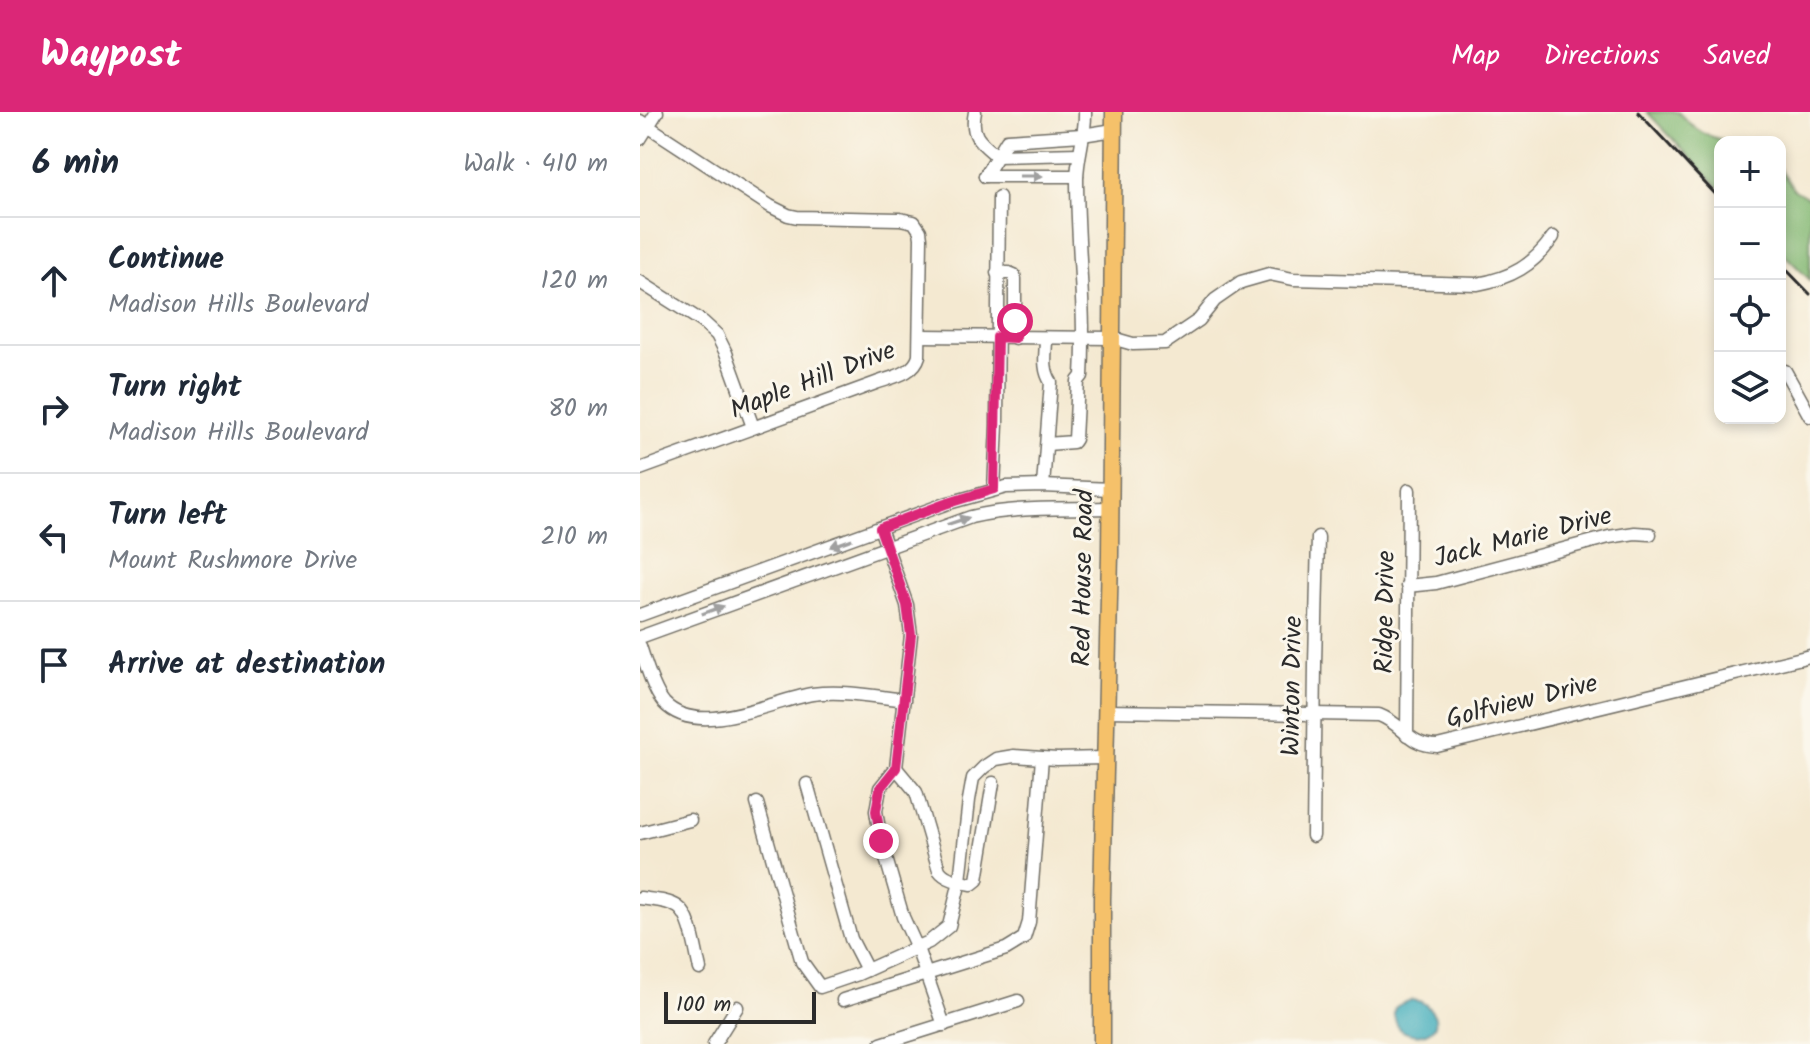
<!DOCTYPE html>
<html lang="en">
<head>
<meta charset="utf-8">
<style>
	body { margin:0; font-family:Kalam,sans-serif; background:#f6f6f7; color:#1f2937 }
	.controls { position:absolute; right:24px; top:24px; display:grid; overflow:hidden; border-radius:16px; box-shadow:0 4px 12px #0003 }
	.controls button { width:72px; height:72px; display:grid; place-items:center; padding:0; border:0; border-bottom:2px solid #e0e1e3; background:#fff; color:#1f2937; font:40px sans-serif }
	.scale { position:absolute; left:24px; bottom:20px; width:152px; box-sizing:border-box; padding-left:8px; border:4px solid #2b2b2b; border-top:0; font-size:22px; line-height:28px; white-space:nowrap; color:#2b2b2b; -webkit-text-stroke:6px #fbf7ec; paint-order:stroke }
	.stop { position:absolute; width:24px; height:24px; margin:-18px; border:6px solid #db2777; border-radius:50%; background:#fff }
	.stop.end { background:#db2777; border-color:#fff; box-shadow:0 2px 8px #0008 }
	.list { margin:0; padding:0; list-style:none }
	h2 { display:flex; justify-content:space-between; align-items:center; height:104px; margin:0; padding:0 32px; font-size:34px }
	h2 small { font-size:26px; font-weight:400; color:#747a83 }
	.list li { display:grid; grid-template-columns:52px 1fr auto; gap:24px; align-items:center; box-sizing:border-box; height:128px; padding:0 32px; border-top:2px solid #e0e1e3 }
	.list b { display:block; font-size:30px; white-space:nowrap }
	.list p { margin:0; font-size:26px; white-space:nowrap; color:#747a83 }
	.list em { font-size:26px; font-style:normal; color:#747a83 }
	.icon { flex:none; width:44px; height:44px; fill:none; stroke:currentColor; stroke-width:2; stroke-linecap:round; stroke-linejoin:round }
	.map { position:relative; flex:none; width:1170px; height:932px; overflow:hidden }
	header { display:flex; align-items:center; gap:48px; box-sizing:border-box; height:112px; padding:0 40px; background:#db2777; color:#fff }
	header strong { font-size:38px }
	nav { display:flex; gap:44px; margin-inline-start:auto; font-size:28px }
	main { display:flex }
	aside { flex:1; background:#fff }
	.map>svg:first-child { display:block }
	.forest { fill:#83b873; stroke:#57724f; stroke-width:2 }
	.water { fill:#3baaba; stroke:#336a72; stroke-width:2 }
	.lines { fill:none; stroke-linecap:round; stroke-linejoin:round }
	.minor-casing { stroke:#716e65; stroke-width:15 }
	.major-casing { stroke:#716e65; stroke-width:19 }
	.minor { stroke:#fff; stroke-width:12 }
	.major { stroke:#f5c16b; stroke-width:16 }
	.rail { stroke:#2b2b2b; stroke-width:3 }
	.oneway { fill:#a0a0a0 }
	.route { stroke:#db2777; stroke-width:10 }
	.labels { text-anchor:middle; dominant-baseline:central; stroke-width:6; stroke-linejoin:round; paint-order:stroke }
	.street-label { font-size:26px; fill:#2b2b2b; stroke:#fbf7ec }
</style>
</head>
<body>
<header>
<strong>Waypost</strong>
<nav><a>Map</a><a>Directions</a><a>Saved</a></nav>
</header>
<main>
<aside>
<h2>6 min<small>Walk · 410 m</small></h2>
<ul class="list">
<li><svg class="icon" aria-label="ahead" viewBox="0 0 24 24"><path d="M12 20V5M6 11l6-6 6 6"/></svg><div><b>Continue</b><p>Madison Hills Boulevard</p></div><em>120 m</em></li>
<li><svg class="icon" aria-label="right" viewBox="0 0 24 24"><path d="M7 20v-9h11M14 6l5 5-5 5"/></svg><div><b>Turn right</b><p>Madison Hills Boulevard</p></div><em>80 m</em></li>
<li><svg class="icon" aria-label="left" viewBox="0 0 24 24"><path d="M17 20v-9H6M10 6l-5 5 5 5"/></svg><div><b>Turn left</b><p>Mount Rushmore Drive</p></div><em>210 m</em></li>
<li><svg class="icon" aria-label="arrive" viewBox="0 0 24 24"><path d="M6 21V4h12l-3 4 3 4H6"/></svg><div><b>Arrive at destination</b></div></li>
</ul>
</aside>
<div class="map">
<svg width="1170" height="932" viewBox="0 0 1170 932">
	<rect width="100%" height="100%" fill="#fbf7ec"/>
	<filter id="ink" filterUnits="userSpaceOnUse"><feTurbulence type="fractalNoise" baseFrequency=".0125" numOctaves="2"/><feDisplacementMap in="SourceGraphic" scale="16" xChannelSelector="R" yChannelSelector="G"/><feConvolveMatrix kernelMatrix="1 2 1 2 8 2 1 2 1" color-interpolation-filters="sRGB"/></filter>
	<filter id="wash" filterUnits="userSpaceOnUse"><feTurbulence type="fractalNoise" baseFrequency=".006" numOctaves="4" result="noise"/><feDisplacementMap in="SourceGraphic" scale="32" xChannelSelector="R" yChannelSelector="G"/><feGaussianBlur stdDeviation="1.8" result="paint"/><feColorMatrix in="noise" values="0 0 0 0 0 0 0 0 0 0 0 0 0 0 0 0 0 1.4 0 .05"/><feComposite in="paint" operator="in"/></filter>
	<g filter="url(#wash)">
		<rect width="100%" height="100%" fill="#f4e9d1"/>
		<g class="forest">
			<path d="M1007,0H1038C1057,20 1066,25 1093,30H1080V77Z"/>
			<path d="M1140,57L1153,77L1170,87V168L1140,138Z"/>
		</g>
		<path class="water" d="M772,888C780,889 784,890 789,896C812,921 768,932 757,913C749,895 756,893 772,888Z"/>
	</g>
	<g filter="url(#ink)">
		<g class="lines">
			<defs>
				<g id="minor">
					<path d="M335,0C330,24 340,30 357,44L439,42"/>
					<path d="M0,9L130,94L148,103L157,105L260,107L274,110L280,119L281,126L279,244C274,262 252,265 236,271L0,357"/>
					<path d="M0,27L17,0"/>
					<path d="M345,64L367,28L442,23L474,18"/>
					<path d="M345,64H437"/>
					<path d="M357,161H369L374,163L375,167V226"/>
					<path d="M0,170L63,210L77,223L86,241L113,315"/>
					<path d="M280,224L472,226L493,232L525,231L559,208L575,188L601,170L629,162L653,167L837,172C871,166 893,154 913,125"/>
					<path d="M1145,259L1170,304"/>
					<path d="M407,332L433,330L435,327L438,269L442,264C446,198 437,133 437,67C437,45 446,21 445,0"/>
					<path d="M403,374L411,270C402,257 406,241 406,227"/>
					<path d="M354,377L357,313L359,85"/>
					<path d="M240,416L267,493L271,523L256,656L240,676L236,699L241,729L263,805L277,836L304,913"/>
					<path d="M767,474L796,471L969,425L995,421L1010,422"/>
					<path d="M0,503L305,392L366,375L403,374L470,377"/>
					<path d="M0,525L331,405C376,394 424,397 470,396"/>
					<path d="M0,534C5,550 13,578 24,591C58,627 131,589 172,582C202,578 234,584 264,588"/>
					<path d="M465,599L739,603C765,613 767,633 797,634L1170,544"/>
					<path d="M767,623L769,378"/>
					<path d="M256,656L276,680L299,758C306,768 321,770 332,772L337,768L353,671"/>
					<path d="M167,672L211,827L227,858"/>
					<path d="M117,691L162,850L180,875L218,862L289,830L309,814L320,769L329,688L333,666L344,655L356,647L374,644L417,647L464,646"/>
					<path d="M0,721L50,708"/>
					<path d="M673,724L675,552L678,425"/>
					<path d="M0,786C12,788 28,788 38,795C52,804 56,842 60,857"/>
					<path d="M203,888L366,837L384,826L389,810L402,646"/>
					<path d="M74,932L97,895"/>
					<path d="M241,932L378,889"/>
				</g>
				<path id="major" d="M462,932V787L470,443L474,0"/>
			</defs>
			<use href="#minor" class="minor-casing"/>
			<use href="#major" class="major-casing"/>
			<use href="#minor" class="minor"/>
			<use href="#major" class="major"/>
			<g class="rail">
				<path d="M998,0L1080,87"/>
				<path d="M1140,151L1170,182"/>
			</g>
		</g>
		<defs><path id="oneway-solid" d="M-6-.8H1V-3.2L6.5 0L1 3.2V.8H-6Z" transform="scale(2)"/></defs>
		<g class="oneway">
			<use href="#oneway-solid" transform="translate(391 64)"/>
			<use href="#oneway-solid" transform="translate(318 409) rotate(-18)"/>
			<use href="#oneway-solid" transform="translate(201 431) rotate(160)"/>
			<use href="#oneway-solid" transform="translate(73 498) rotate(-20)"/>
		</g>
	</g>
	<g class="lines" filter="url(#ink)">
		<path class="route" d="M241,729L236,699L240,676L256,656L271,523L267,493L240,416L305,392L354,377L357,225L375,226V209"/>
	</g>
	<g class="labels">
		<g class="street-label">
			<text transform="translate(173 269) rotate(-21)">Maple Hill Drive</text>
			<text transform="translate(883 426) rotate(-14)">Jack Marie Drive</text>
			<text transform="translate(444 466) rotate(-89)">Red House Road</text>
			<text transform="translate(746 500) rotate(-89)">Ridge Drive</text>
			<text transform="translate(653 574) rotate(-89)">Winton Drive</text>
			<text transform="translate(882 590) rotate(-14)">Golfview Drive</text>
		</g>
	</g>
</svg>
<div class="controls">
<button>+</button>
<button>−</button>
<button><svg class="icon" aria-label="locate" viewBox="0 0 24 24"><circle cx="12" cy="12" r="6"/><path d="M12 2v4M12 18v4M2 12h4M18 12h4"/></svg></button>
<button><svg class="icon" aria-label="layers" viewBox="0 0 24 24"><path d="M12 4l9 5-9 5-9-5zM3 14l9 5 9-5"/></svg></button>
</div>
<div class="scale">100 m</div>
<div class="stop" style="left:375px;top:209px"></div>
<div class="stop end" style="left:241px;top:729px"></div>
</div>
</main>
</body>
</html>
